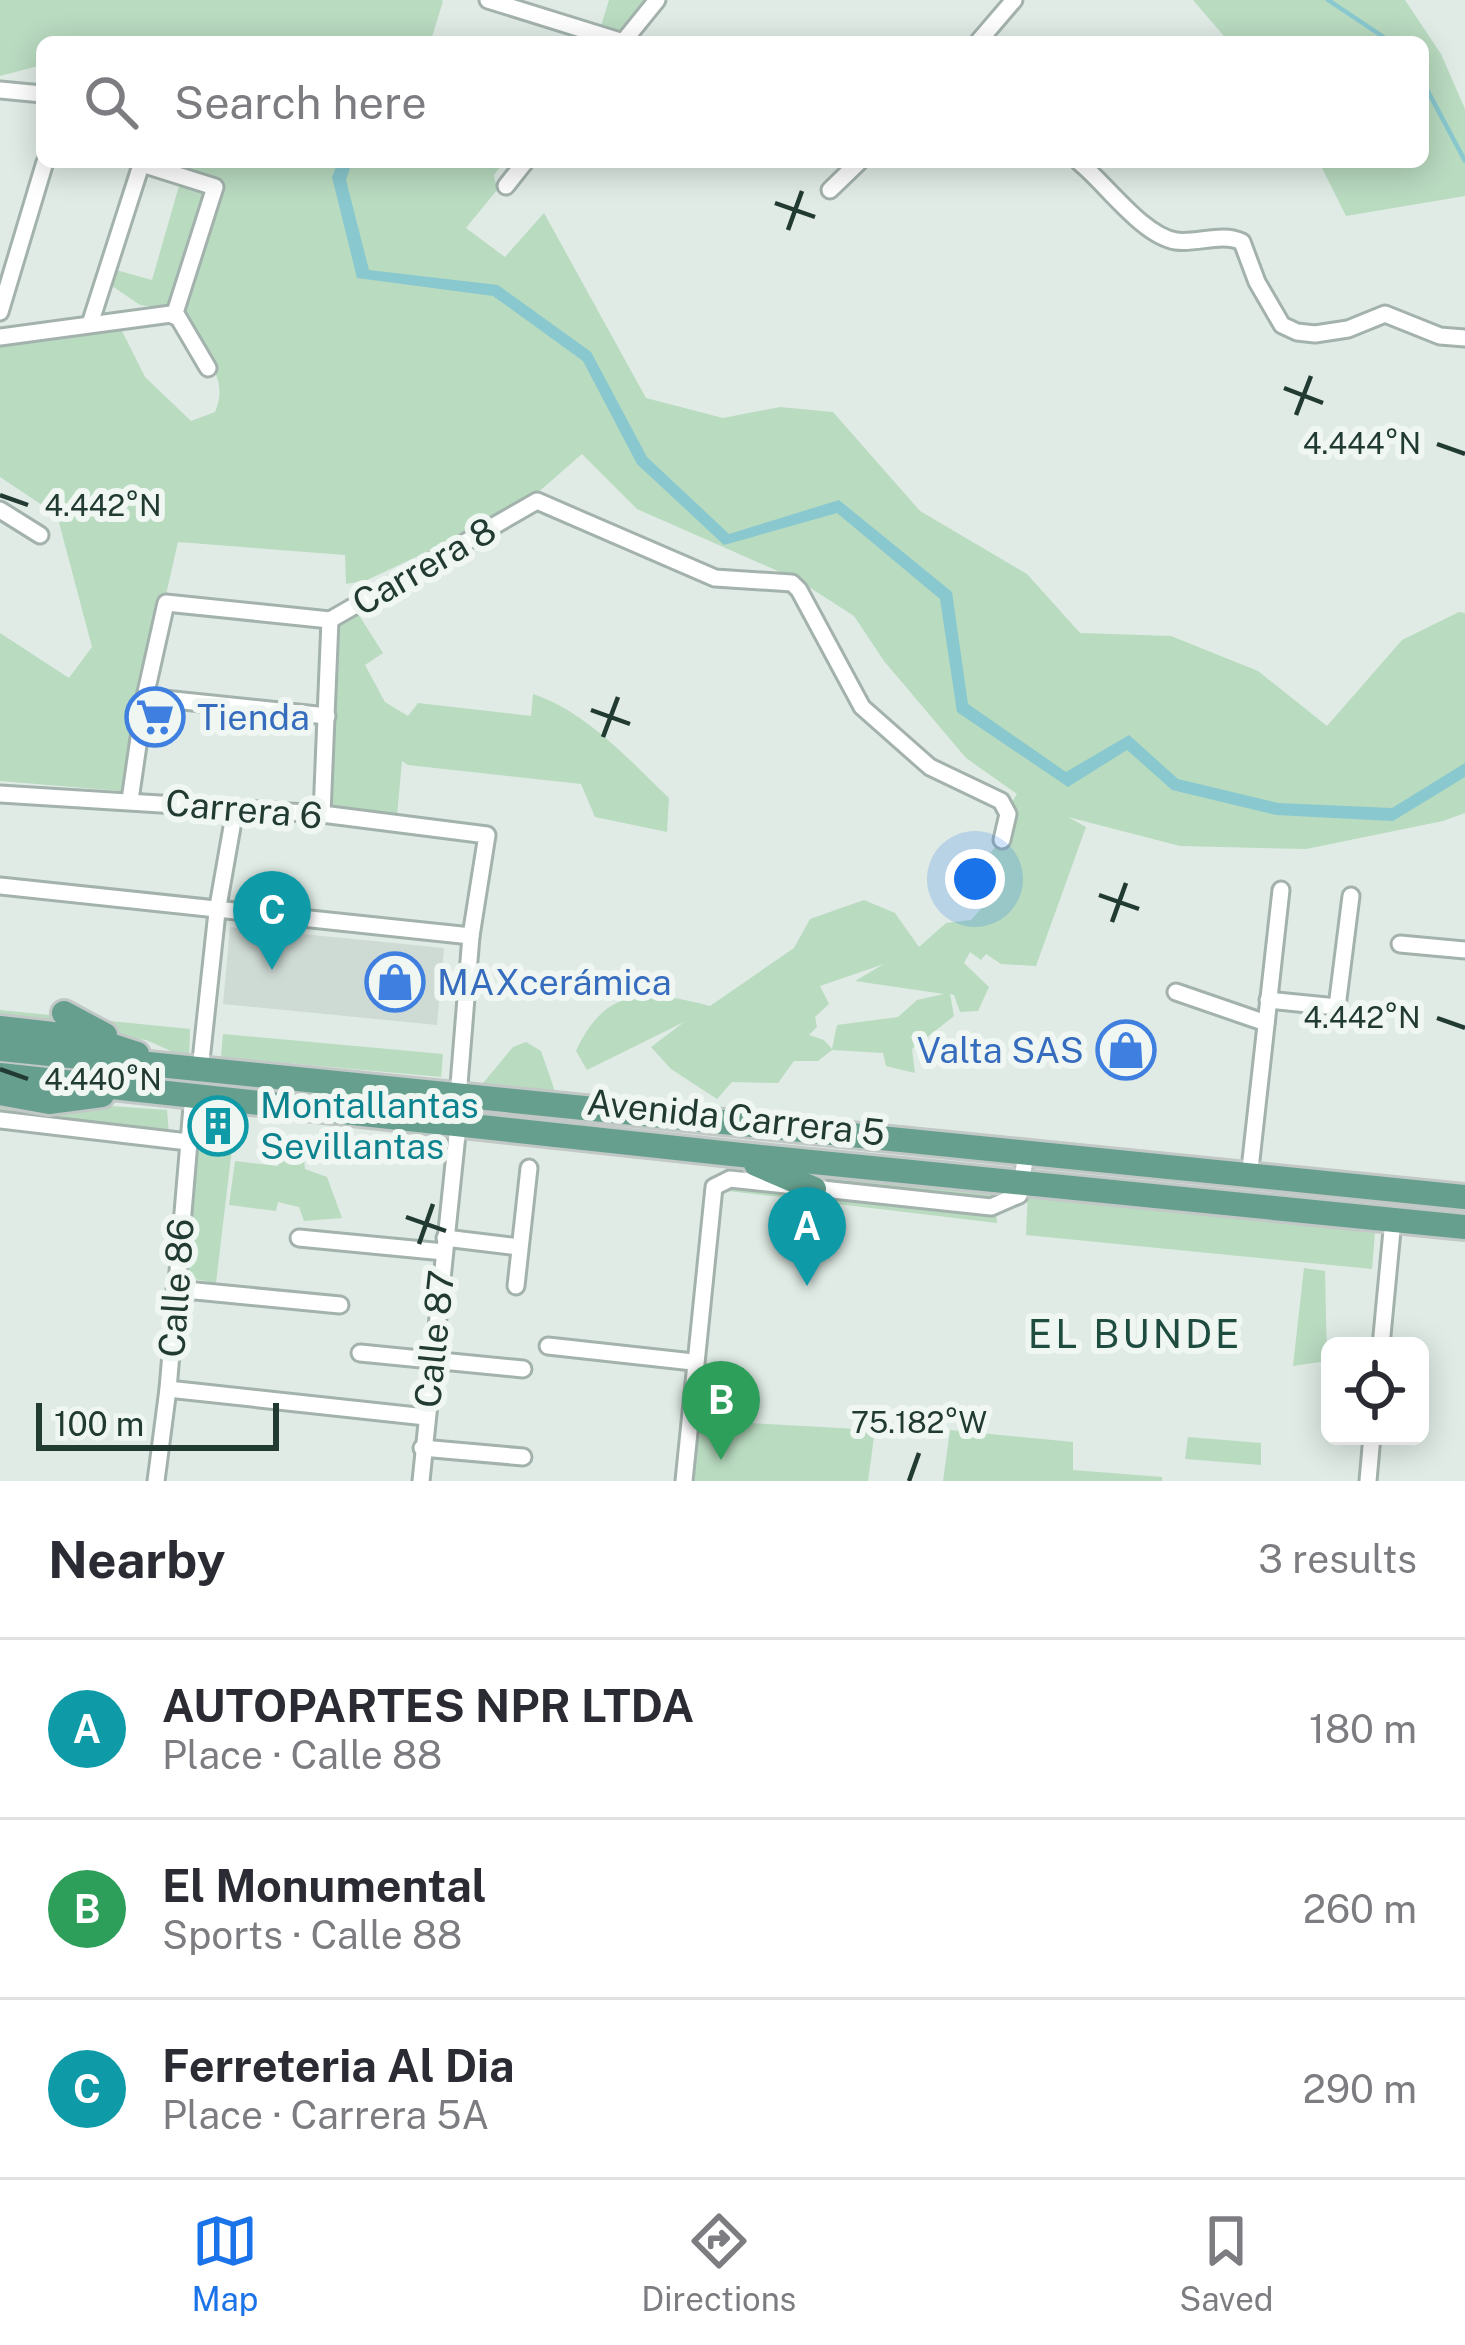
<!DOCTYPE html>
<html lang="en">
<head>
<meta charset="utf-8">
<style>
	body { margin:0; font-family:"Public Sans",sans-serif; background:#f7f7f7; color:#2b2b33 }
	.controls { position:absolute; right:36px; bottom:36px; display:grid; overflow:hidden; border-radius:18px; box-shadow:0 6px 30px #0003 }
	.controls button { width:108px; height:108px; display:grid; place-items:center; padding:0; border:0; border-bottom:3px solid #e1e1e2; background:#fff; color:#2b2b33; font:60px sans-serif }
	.scale { position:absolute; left:36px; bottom:30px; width:243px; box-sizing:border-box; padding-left:12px; border:6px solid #213a32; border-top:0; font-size:33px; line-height:42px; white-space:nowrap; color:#213a32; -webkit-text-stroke:9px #f0f7f3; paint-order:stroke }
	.you { position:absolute; left:975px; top:879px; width:42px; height:42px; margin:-30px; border:9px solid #fff; border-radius:50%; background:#1a73e8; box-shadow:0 0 0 18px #1a73e833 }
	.badge { display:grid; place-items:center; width:78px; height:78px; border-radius:50%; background:#1a73e8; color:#fff; font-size:39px; font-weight:700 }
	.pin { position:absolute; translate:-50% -99px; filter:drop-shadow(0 3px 6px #0008) }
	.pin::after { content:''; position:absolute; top:63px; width:42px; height:36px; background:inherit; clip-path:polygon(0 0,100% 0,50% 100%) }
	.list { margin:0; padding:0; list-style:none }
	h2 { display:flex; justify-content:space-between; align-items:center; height:156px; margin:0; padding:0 48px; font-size:51px }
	h2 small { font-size:39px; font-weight:400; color:#7c7c81 }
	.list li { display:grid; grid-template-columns:78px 1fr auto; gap:36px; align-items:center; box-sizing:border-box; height:180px; padding:0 48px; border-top:3px solid #e1e1e2 }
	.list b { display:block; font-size:45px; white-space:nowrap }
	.list p { margin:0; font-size:39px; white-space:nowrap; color:#7c7c81 }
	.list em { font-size:39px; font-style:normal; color:#7c7c81 }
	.icon { flex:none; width:66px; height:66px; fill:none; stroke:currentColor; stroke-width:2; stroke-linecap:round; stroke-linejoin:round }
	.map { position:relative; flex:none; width:1465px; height:1481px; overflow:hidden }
	.search { position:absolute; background:#fff; box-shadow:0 6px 30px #0003; left:36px; right:36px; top:36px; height:132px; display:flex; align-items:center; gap:30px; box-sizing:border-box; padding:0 42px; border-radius:18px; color:#7c7c81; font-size:45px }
	.sheet { height:696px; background:#fff }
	nav { display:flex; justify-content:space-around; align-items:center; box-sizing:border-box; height:168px; border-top:3px solid #e1e1e2; background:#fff; font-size:33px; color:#7c7c81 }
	nav a { display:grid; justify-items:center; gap:6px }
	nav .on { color:#1a73e8 }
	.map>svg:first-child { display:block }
	.built { fill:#cedad4 }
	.green { fill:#b9dbc0; fill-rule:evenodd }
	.water { fill:#89c8cf }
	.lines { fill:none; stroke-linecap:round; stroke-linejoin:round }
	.stream { stroke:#89c8cf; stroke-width:4.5 }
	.minor-casing { stroke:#a3b2ac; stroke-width:21 }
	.primary-casing { stroke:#c1c8c6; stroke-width:30 }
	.minor { stroke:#fff; stroke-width:15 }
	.primary { stroke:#669f8d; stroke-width:24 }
	.ticks { fill:none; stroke:#213a32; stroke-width:4.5 }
	.labels { text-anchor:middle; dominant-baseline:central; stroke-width:12; stroke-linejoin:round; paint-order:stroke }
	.street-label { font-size:36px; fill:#213a32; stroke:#f0f7f3 }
	.shop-label { font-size:36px; fill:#366cbe; stroke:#f0f7f3; text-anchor:start }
	.culture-label { font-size:36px; fill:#0d838f; stroke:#f0f7f3; text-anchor:start }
	.neighbourhood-label { font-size:39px; letter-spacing:3px; fill:#1e4c3e; stroke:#f0f7f3 }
	.ticks-label { font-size:30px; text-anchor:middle; fill:#213a32; stroke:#f0f7f3; stroke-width:12; stroke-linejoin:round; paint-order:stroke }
</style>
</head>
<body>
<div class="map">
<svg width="1465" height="1481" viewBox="0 0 1465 1481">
	<rect width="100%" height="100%" fill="#e0ebe5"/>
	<path class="built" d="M230,927L444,948L437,1025L223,1004Z"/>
	<g class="green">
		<path d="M0,0H441L443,1L432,37L440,42H42V65L0,76Z"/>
		<path d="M609,0H642L648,2L619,32L601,26Z"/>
		<path d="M1193,0H1405L1441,54L1465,109V196L1346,216L1319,162H1423V42H1229Z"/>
		<path d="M156,162H504L494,175L497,190L466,228L505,257L544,213L646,398L723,418L780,407L833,412L920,511L1027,574L1080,633L1171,636L1258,671L1327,726L1402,640L1459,612L1465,613V813L1443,821L1306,849L1180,846L1068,817L1086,827L1036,966L1001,964L986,954L981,960L970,952L964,963L989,987L978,1011L960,1012L954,995L950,994L954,1016L912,1049L915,1073L886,1066L883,1053L832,1050L818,1061H794L778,1083L732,1082L717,1099L671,1069L651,1047L684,1022L587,1070L576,1051C606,985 649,990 710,1006L794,948L810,919L864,900L895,913L919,947L946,923L971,920L996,892L977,868L998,844L1004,814L1017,794L966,758L884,661L854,616L798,580L637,509L582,454L520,508L367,580L346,584L345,555L178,542L121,791L0,781V633L69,678L92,647L57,515L0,477V346L122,331L145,377L191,421L215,412C230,377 204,355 184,329L185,311L140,305L112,286L116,270L152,280L183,172ZM884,964L855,981L944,994L917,1000L898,1017L837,1025L832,1049L824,1040L809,1035L817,1027L815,1017L829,1004L820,986Z"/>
		<path d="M355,609L383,653L365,665L385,702L408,716L418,703L531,716L533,694C587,712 629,760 669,798L667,832L595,817L581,784L408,765L402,761L397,816L327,805L336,620Z"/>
		<path d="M0,1010L190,1029L189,1059L146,1040L0,1021Z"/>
		<path d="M223,1034L443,1054L441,1077L221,1057Z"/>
		<path d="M526,1042L541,1051L558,1100L479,1088L513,1047Z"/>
		<path d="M0,1098L167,1110L169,1134L0,1113Z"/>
		<path d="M194,1135L233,1140L216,1283L183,1277Z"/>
		<path d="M284,1145L303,1149L305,1169L327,1177L342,1218L304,1221L299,1207L278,1202L276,1211L229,1205L235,1161L278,1166Z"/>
		<path d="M726,1164L995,1187L997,1223L728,1191Z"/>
		<path d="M1028,1189L1375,1233L1372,1269L1026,1235Z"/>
		<path d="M1304,1268L1325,1271L1327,1361L1293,1366Z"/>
		<path d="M697,1420L875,1430L868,1481H693Z"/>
		<path d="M950,1430L1073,1442V1470L1162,1477V1481H943Z"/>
		<path d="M1188,1437L1261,1443V1465L1185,1459Z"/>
	</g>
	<path class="water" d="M338,162H352L346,180L369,270L498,285L591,352L647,457L729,534L839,500L952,592L968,704L1066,772L1129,735L1178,779L1278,803L1392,808L1465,763V777L1393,821L1276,815L1172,790L1127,750L1068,787L957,712L940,599L837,513L724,545L637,464L583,361L493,296L357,278L332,177Z"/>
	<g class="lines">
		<g class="stream">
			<path d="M1328,0L1391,42"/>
			<path d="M1423,82L1465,161"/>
		</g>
		<defs>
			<g id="minor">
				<path d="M488,0L623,42"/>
				<path d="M623,42L657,0"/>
				<path d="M978,42L1014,0"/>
				<path d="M0,90L42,94"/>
				<path d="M1079,162C1107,185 1143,236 1176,241C1198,244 1222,232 1242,242L1257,282L1282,325L1297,332L1315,334L1348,329L1385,314L1440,336L1465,338"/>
				<path d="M142,164L215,187L174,316"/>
				<path d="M506,186L525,162"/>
				<path d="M830,190L859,162"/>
				<path d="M0,312L45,162"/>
				<path d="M90,324L142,162"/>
				<path d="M0,337L171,314L178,317L208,368"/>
				<path d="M0,510L40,535"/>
				<path d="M145,697L327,716"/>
				<path d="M0,794L322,814L487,835L471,936L458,1097"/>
				<path d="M130,800L145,697L166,603L330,620L537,501L715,578L792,583L799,590L862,707L930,767L1001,801L1008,814L1002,840"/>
				<path d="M322,814L330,620"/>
				<path d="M0,886L471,936"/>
				<path d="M1400,944L1465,950"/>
				<path d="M1176,992L1266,1023"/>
				<path d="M1268,1000L1337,1007L1351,896"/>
				<path d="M200,1070L217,912L235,810"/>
				<path d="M0,1120L188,1142"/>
				<path d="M1249,1178L1281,890"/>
				<path d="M299,1238L444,1252"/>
				<path d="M445,1238L519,1247"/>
				<path d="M516,1286L529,1168"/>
				<path d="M175,1289L340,1305"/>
				<path d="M548,1346L693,1362"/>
				<path d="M1381,1346L1393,1220"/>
				<path d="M360,1353L523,1369"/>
				<path d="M168,1389L426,1417"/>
				<path d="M422,1448L523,1457"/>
				<path d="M156,1481L168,1389L193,1095"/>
				<path d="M421,1481L458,1125"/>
				<path d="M684,1481L714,1187L730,1179L991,1207L1019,1195L1026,1155"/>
				<path d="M1368,1481L1372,1436"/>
			</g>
			<g id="primary">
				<path d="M64,1013L105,1035"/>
				<path d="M0,1028L88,1038L137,1054"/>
				<path d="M0,1049L1465,1197"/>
				<path d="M0,1075L732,1154L1465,1227"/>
				<path d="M0,1093L49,1102L102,1095"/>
				<path d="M756,1164L814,1189"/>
			</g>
		</defs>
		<use href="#minor" class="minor-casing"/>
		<use href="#primary" class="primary-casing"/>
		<use href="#minor" class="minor"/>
		<use href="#primary" class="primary"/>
	</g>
	<path class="ticks" d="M775,203L815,217M788,230L802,191M1284,388L1323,403M1296,415L1311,376M1437,444L1465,454M0,495L28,505M591,710L630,724M603,737L618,697M1099,895L1139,909M1112,922L1126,883M1437,1018L1465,1028M0,1069L28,1079M406,1217L446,1231M419,1244L433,1204M909,1481L919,1453"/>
	<defs>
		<symbol id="supermarket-ring" viewBox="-11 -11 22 22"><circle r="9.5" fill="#f0f7f3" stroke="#3f7fe0" stroke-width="1.5"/><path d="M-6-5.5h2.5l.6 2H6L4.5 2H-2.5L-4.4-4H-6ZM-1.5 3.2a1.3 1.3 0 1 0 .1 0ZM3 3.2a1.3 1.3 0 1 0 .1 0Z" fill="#3f7fe0"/></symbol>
		<symbol id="shop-ring" viewBox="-11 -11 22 22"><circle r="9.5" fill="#f0f7f3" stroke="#3f7fe0" stroke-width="1.5"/><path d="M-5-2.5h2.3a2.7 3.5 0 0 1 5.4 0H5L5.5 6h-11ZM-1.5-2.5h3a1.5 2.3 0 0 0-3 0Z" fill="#3f7fe0"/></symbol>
		<symbol id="building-ring" viewBox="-11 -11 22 22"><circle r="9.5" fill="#f0f7f3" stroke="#0f9aa8" stroke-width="1.5"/><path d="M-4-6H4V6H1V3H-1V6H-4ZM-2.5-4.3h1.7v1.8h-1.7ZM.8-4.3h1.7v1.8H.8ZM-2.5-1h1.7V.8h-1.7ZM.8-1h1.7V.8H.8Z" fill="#0f9aa8"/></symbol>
	</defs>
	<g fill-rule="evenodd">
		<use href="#supermarket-ring" x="122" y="684" width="66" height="66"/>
		<use href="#shop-ring" x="362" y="949" width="66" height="66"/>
		<use href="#shop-ring" x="1093" y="1017" width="66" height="66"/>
		<use href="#building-ring" x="185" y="1093" width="66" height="66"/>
	</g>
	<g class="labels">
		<g class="street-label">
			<text transform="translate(424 566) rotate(-30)">Carrera 8</text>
			<text transform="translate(244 809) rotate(5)">Carrera 6</text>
			<text transform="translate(736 1117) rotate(6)">Avenida Carrera 5</text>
			<text transform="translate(176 1288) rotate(-86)">Calle 86</text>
			<text transform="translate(434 1339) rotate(-84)">Calle 87</text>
		</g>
		<g class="shop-label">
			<text x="197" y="717">Tienda</text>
			<text x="437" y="982">MAXcerámica</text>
			<text x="1084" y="1050" text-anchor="end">Valta SAS</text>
		</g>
		<g class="culture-label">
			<text x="260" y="1105">Montallantas<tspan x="260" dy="41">Sevillantas</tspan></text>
		</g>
		<g class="neighbourhood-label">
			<text x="1135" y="1334">EL BUNDE</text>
		</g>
	</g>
	<g class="ticks-label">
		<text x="1362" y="454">4.444°N</text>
		<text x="103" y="516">4.442°N</text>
		<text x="1362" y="1028">4.442°N</text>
		<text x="103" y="1090">4.440°N</text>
		<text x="919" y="1433">75.182°W</text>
	</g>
</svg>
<div class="controls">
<button><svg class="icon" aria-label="locate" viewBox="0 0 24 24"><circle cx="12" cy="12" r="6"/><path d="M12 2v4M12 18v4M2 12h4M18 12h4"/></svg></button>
</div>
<div class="scale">100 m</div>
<div class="you"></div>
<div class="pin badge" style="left:807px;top:1286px;background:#0f9aa8">A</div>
<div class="pin badge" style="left:721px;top:1460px;background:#2e9e5b">B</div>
<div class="pin badge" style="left:272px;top:970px;background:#0f9aa8">C</div>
<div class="search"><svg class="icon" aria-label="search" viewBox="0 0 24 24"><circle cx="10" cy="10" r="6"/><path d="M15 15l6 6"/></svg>Search here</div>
</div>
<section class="sheet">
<h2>Nearby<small>3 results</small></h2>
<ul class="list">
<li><span class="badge" style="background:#0f9aa8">A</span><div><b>AUTOPARTES NPR LTDA</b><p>Place · Calle 88</p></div><em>180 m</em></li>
<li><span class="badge" style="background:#2e9e5b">B</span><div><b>El Monumental</b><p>Sports · Calle 88</p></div><em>260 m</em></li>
<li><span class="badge" style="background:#0f9aa8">C</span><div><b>Ferreteria Al Dia</b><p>Place · Carrera 5A</p></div><em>290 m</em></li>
</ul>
</section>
<nav>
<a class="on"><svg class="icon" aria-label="map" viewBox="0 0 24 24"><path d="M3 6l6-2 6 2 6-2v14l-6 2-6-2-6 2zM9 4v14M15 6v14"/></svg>Map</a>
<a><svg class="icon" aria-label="directions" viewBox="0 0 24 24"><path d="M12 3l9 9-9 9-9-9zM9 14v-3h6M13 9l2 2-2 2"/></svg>Directions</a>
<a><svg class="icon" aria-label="saved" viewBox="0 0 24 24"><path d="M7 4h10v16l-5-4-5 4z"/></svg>Saved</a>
</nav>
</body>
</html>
